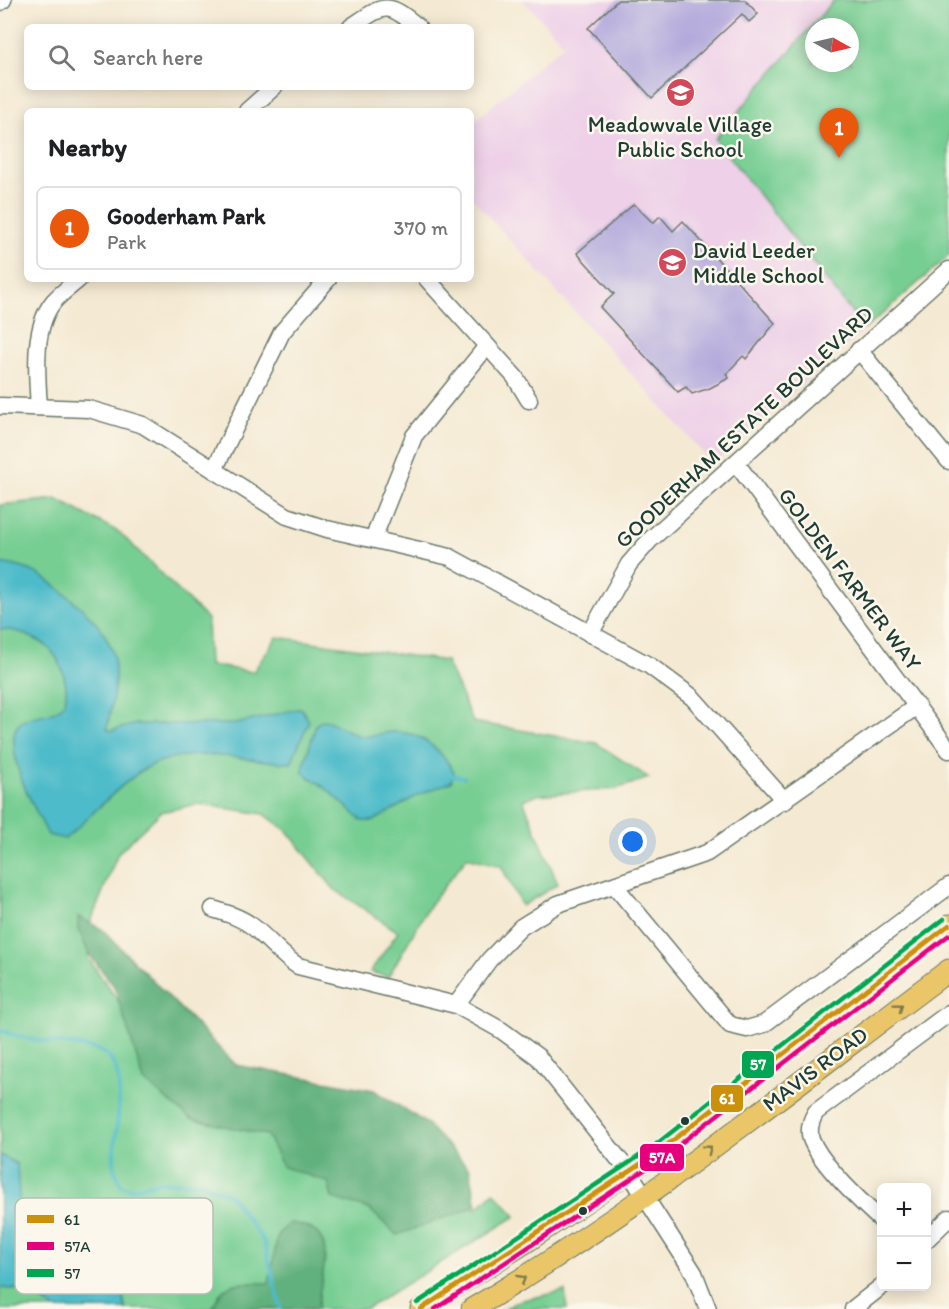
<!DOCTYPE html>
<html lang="en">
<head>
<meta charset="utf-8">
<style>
	body { margin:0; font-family:Itim,sans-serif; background:#f6f6f6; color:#202124 }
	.controls { position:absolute; right:18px; bottom:18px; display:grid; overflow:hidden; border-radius:9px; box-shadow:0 3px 15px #0003 }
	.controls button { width:54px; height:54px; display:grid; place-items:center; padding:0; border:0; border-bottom:2px solid #e0e0e0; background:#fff; color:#202124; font:30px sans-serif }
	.compass { position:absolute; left:805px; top:18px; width:54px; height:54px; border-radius:50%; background:#fff; box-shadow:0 3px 15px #0003; rotate:98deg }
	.you { position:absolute; left:633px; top:842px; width:21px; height:21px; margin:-15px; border:4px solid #fff; border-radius:50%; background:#1a73e8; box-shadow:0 0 0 9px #1a73e833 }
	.badge { display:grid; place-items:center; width:39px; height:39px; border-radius:50%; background:#ea580c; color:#fff; font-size:20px; font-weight:700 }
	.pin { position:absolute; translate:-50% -50px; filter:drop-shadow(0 2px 3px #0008) }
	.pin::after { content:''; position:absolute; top:32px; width:21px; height:18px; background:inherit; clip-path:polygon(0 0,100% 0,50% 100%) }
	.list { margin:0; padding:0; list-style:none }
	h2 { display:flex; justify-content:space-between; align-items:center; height:78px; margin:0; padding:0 24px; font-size:26px }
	h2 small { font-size:20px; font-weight:400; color:#757577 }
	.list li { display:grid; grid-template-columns:39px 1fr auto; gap:18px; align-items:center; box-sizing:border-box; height:84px; margin:0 12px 12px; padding:0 12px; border:2px solid #e0e0e0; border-radius:9px }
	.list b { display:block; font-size:22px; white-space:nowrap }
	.list p { margin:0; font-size:20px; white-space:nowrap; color:#757577 }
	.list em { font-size:20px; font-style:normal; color:#757577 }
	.icon { flex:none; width:33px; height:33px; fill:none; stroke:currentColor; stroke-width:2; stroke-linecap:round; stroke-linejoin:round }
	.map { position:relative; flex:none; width:949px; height:1309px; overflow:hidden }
	.search { position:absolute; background:#fff; box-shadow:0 3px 15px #0003; left:24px; top:24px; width:450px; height:66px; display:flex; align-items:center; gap:15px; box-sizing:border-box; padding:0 21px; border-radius:9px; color:#757577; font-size:22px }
	.panel { position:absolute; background:#fff; box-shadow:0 3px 15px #0003; left:24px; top:108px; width:450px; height:174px; border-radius:9px }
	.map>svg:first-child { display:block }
	.built { fill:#eed0e8 }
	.green { fill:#77ce93; stroke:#4b8664; stroke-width:1.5; fill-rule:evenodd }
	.forest { fill:#61b17d; stroke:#407758; stroke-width:1.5 }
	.water { fill:#4ebbc9; stroke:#367c7e; stroke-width:1.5 }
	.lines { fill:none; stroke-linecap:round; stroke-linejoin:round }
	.stream { stroke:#4ebbc9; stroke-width:4 }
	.building { fill:#b3aadc }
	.minor-casing { stroke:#6a796b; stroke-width:19 }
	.major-casing { stroke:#6a796b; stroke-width:23 }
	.minor { stroke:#fff; stroke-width:16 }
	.major { stroke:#ebc669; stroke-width:21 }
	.bus-1-casing { stroke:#fbf7ec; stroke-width:9 }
	.bus-2-casing { stroke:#fbf7ec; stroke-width:9 }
	.bus-3-casing { stroke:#fbf7ec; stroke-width:9 }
	.bus-1 { stroke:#cc910a; stroke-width:4.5 }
	.bus-2 { stroke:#e5007d; stroke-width:4.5 }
	.bus-3 { stroke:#00a651; stroke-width:4.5 }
	.oneway { stroke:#7b7b4c }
	.bus-dot { fill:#1f3d34; stroke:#fbf7ec; stroke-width:2 }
	.labels { text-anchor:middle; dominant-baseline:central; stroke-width:5; stroke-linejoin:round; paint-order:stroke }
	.poi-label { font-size:22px; fill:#1f3d34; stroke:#fbf7ec }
	.street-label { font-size:22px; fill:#1f3d34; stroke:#fbf7ec }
	.key { fill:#fbf7ec; stroke:#b9bfb5; stroke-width:1.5 }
	.key-label { font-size:16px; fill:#1f3d34 }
	.line-badge { stroke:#fbf7ec; stroke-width:2 }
	.badge-label { font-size:16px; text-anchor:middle; font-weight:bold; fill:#fff }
</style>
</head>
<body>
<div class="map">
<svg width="949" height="1309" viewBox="0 0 949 1309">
	<rect width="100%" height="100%" fill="#fbf7ec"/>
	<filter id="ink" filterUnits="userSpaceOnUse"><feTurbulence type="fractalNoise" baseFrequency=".0167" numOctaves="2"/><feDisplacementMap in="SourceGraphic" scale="12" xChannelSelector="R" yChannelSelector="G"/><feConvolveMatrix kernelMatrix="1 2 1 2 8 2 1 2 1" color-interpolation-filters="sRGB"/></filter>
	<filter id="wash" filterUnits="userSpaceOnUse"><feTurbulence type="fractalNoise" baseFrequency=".008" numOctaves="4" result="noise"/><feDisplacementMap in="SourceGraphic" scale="24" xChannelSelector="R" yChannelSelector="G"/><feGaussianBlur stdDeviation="1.35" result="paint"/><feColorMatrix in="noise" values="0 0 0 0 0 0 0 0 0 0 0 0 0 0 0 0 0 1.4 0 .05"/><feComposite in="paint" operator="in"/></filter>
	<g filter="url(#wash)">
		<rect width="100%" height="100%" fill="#f4e9d2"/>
		<path class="built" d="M523,0H834L715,139L865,329L713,464L471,197V124L564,44Z"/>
		<g class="green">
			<path d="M834,0H949V256L865,329L715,139ZM814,27H850V63H814Z"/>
			<path d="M56,499L119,532L207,619L209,665L253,672L277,637L446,661L473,722L596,743L649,778L616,789L536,795L523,800L558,884L522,906L501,866L467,857L429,906L388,977L370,972L398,932L334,889L287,831L264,814L198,804L161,812L118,853L90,924L88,958L144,1038L446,1183L475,1210L494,1192L516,1216L366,1309H0V505Z"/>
			<path d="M565,1291L567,1309H505L518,1301Z"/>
		</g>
		<g class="forest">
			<path d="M78,917L102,929L236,1065L374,1090L426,1123L470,1169L477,1206L397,1235L369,1209L332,1198L328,1182L283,1167L267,1135L191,1119L144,1081L114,986L89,954L78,928Z"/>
			<path d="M289,1223C346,1228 318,1274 318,1309H212C224,1277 239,1284 269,1283L278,1234Z"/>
		</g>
		<g class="water">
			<path d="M0,563C34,568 43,575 69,597C122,641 121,664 107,728L110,731L136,724H236L301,708L309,721L291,763C242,761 185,742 141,771C113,790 90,818 65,839L48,835C33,804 12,772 14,736C17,700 81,734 63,673C59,660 51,647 39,641C27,635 14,628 0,630Z"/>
			<path d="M323,720C337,721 347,734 362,736C372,738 384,731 395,732C422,732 441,750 454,772L451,782L418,795L374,821H362L327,789L302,772L316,724Z"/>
			<path d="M0,1155L17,1164L21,1229C55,1263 78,1273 123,1289L125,1309H56L24,1290L0,1288Z"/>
		</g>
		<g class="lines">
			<g class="stream">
				<path d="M450,775L464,777"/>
				<path d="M0,1030C33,1044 62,1041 95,1049C137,1060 111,1136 114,1167C115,1173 119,1179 121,1185L131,1189L158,1182L202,1183L230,1195L264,1242L281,1309"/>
			</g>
		</g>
		<g id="blocks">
			<g class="building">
				<path d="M618,0H745L758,14L749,22L742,14L652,98L588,28Z"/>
				<path d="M634,204L653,223L660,216L673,231L683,221L775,323L746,359L743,356L726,374L729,378L710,388L692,394L686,387L678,392L600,307L614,294L577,253Z"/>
			</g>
		</g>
	</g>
	<g filter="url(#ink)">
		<use href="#blocks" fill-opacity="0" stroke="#6a796b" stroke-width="1.5"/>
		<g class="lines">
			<defs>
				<g id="minor">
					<path d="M0,2L3,0"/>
					<path d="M351,27C384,5 386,0 418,27"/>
					<path d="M247,111L274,87"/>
					<path d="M427,279L515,377L529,400"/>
					<path d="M859,350L949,461"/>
					<path d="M0,406L89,409L143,425L287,516L327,529L450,557L650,666L692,697L785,801"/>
					<path d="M39,407C37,375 32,327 54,301C61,293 71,286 79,279"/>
					<path d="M736,463L949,750"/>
					<path d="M214,470L282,332L328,279"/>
					<path d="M373,539L414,436L487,346"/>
					<path d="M590,634L629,564L650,540L949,270"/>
					<path d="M615,886L730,1025L747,1029L764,1024L949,886"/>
					<path d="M213,909C226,913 240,917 252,926C269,939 280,955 298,966L456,1005L501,1030L538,1057L629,1172L694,1273L708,1309"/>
					<path d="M456,1005L489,960L521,927L558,904L707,853L917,706"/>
					<path d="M882,1221C861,1202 821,1165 811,1139C808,1129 811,1120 816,1112L949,1013"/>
					<path d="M926,1240L949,1218"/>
					<path d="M853,1309L882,1286"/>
				</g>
				<g id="major">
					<path d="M421,1309L529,1240L654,1155L949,925"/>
					<path d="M472,1309C640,1210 793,1086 949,970"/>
				</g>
			</defs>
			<use href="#minor" class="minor-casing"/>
			<use href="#major" class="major-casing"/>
			<use href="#minor" class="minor"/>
			<use href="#major" class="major"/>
			<defs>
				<path id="bus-1" d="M421,1309L654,1155L949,925"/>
				<path id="bus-2" d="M435,1309L658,1161L949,935"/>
				<path id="bus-3" d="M417,1303L650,1149L944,919"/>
			</defs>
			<use href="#bus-1" class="bus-1-casing"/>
			<use href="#bus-2" class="bus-2-casing"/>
			<use href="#bus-3" class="bus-3-casing"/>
			<use href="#bus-1" class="bus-1"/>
			<use href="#bus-2" class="bus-2"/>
			<use href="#bus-3" class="bus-3"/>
		</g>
		<defs><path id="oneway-chevron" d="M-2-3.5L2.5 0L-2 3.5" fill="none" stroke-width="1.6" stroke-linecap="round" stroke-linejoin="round" transform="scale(1.5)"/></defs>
		<g class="oneway">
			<use href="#oneway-chevron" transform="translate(899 1007) rotate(-37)"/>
			<use href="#oneway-chevron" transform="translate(708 1149) rotate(-37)"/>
			<use href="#oneway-chevron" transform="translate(522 1279) rotate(-30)"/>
		</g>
	</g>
	<defs>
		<symbol id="school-disc" viewBox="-11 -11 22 22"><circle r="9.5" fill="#d1495b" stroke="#fbf7ec"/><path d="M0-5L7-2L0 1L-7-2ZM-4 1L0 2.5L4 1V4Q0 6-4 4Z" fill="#fff"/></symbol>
	</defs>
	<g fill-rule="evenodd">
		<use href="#school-disc" x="664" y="76" width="33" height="33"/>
		<use href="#school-disc" x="656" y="246" width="33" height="33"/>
	</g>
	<g class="bus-dot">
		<circle cx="685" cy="1121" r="5"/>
		<circle cx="583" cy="1211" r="5"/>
	</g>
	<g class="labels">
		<g class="poi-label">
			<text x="680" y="124">Meadowvale Village<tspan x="680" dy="25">Public School</tspan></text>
			<text x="693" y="250" text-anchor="start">David Leeder<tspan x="693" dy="25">Middle School</tspan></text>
		</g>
		<g class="street-label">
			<text transform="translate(744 427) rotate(-43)">GOODERHAM ESTATE BOULEVARD</text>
			<text transform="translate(850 579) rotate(53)">GOLDEN FARMER WAY</text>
			<text transform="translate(815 1069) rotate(-37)">MAVIS ROAD</text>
		</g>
	</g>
	<rect x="15" y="1198" width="198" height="96" rx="9" class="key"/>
	<rect x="27" y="1215" width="27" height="8" fill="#cc910a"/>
	<rect x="27" y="1242" width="27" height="8" fill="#e5007d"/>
	<rect x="27" y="1269" width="27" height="8" fill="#00a651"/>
	<g class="key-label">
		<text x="64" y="1225">61</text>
		<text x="64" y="1252">57A</text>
		<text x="64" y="1279">57</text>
	</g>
	<g class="line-badge">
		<rect x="741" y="1050" width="34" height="29" rx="6" fill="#00a651"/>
		<rect x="710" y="1084" width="34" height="29" rx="6" fill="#cc910a"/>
		<rect x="639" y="1143" width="46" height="29" rx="6" fill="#e5007d"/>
	</g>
	<g class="badge-label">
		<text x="758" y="1070">57</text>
		<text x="727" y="1104">61</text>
		<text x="662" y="1163">57A</text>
	</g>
</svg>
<div class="controls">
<button>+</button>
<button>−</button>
</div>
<svg class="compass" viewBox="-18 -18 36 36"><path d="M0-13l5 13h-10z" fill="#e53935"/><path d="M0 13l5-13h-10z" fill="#757577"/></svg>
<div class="you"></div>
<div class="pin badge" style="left:839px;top:158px">1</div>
<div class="search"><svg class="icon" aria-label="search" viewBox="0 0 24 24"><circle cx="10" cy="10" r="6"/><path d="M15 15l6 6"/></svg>Search here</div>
<section class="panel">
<h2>Nearby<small></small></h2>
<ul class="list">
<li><span class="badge">1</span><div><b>Gooderham Park</b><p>Park</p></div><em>370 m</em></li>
</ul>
</section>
</div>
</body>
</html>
